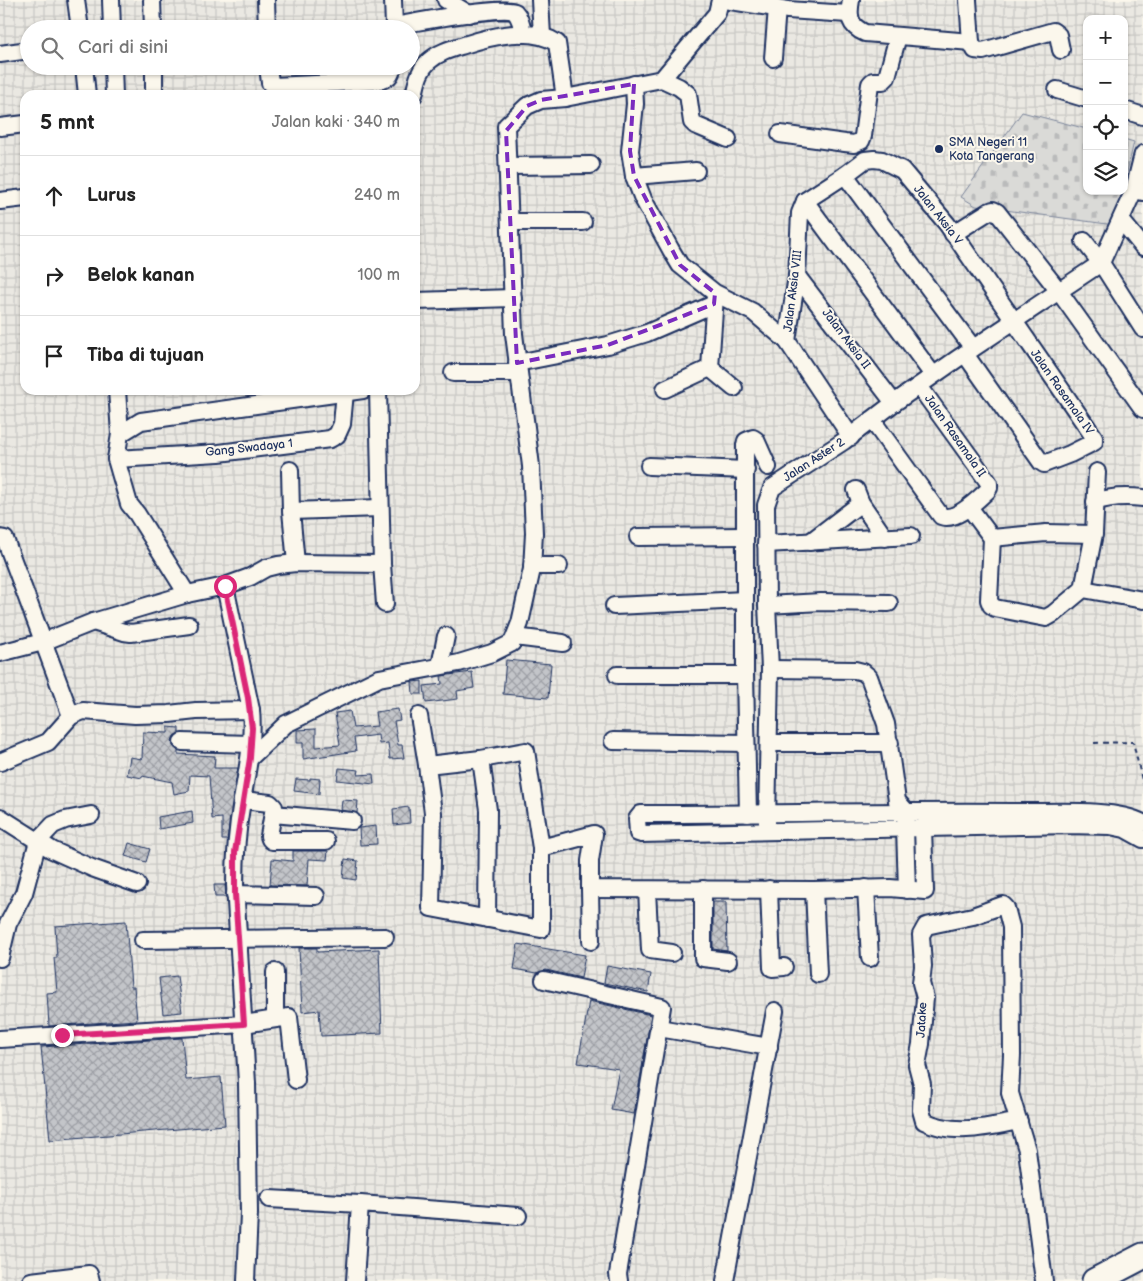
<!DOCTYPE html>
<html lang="id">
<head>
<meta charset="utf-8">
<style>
	body { margin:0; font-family:"Balsamiq Sans",sans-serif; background:#f2f2f2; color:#222 }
	.controls { position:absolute; right:15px; top:15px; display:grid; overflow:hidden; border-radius:10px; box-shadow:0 1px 4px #0004 }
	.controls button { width:45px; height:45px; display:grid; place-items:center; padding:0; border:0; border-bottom:1px solid #e0e0e0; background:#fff; color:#222; font:25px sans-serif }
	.stop { position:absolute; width:15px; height:15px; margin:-11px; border:4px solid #db2777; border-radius:50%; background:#fff }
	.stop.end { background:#db2777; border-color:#fff; box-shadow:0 1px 5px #0008 }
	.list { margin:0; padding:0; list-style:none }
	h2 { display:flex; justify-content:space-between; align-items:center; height:65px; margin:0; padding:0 20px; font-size:21px }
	h2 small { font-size:16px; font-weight:400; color:#767676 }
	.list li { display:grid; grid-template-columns:32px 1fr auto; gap:15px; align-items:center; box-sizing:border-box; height:80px; padding:0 20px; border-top:1px solid #e0e0e0 }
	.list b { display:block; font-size:19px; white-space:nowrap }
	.list em { font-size:16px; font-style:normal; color:#767676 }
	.icon { flex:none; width:28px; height:28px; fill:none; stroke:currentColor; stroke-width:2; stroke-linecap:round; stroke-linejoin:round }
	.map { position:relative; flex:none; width:1143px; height:1281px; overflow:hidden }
	.search { position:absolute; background:#fff; box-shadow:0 1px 4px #0004; left:20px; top:20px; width:400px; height:55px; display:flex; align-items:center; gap:12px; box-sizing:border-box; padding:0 18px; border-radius:28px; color:#767676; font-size:19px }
	.panel { position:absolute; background:#fff; box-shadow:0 1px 4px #0004; left:20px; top:90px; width:400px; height:305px; border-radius:15px }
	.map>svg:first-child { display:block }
	.industrial { fill:url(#industrial-grid); fill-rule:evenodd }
	.cemetery { fill:url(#cemetery-stones); stroke:#7a849a }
	.building { fill:url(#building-cross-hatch); stroke:#1b2f5e }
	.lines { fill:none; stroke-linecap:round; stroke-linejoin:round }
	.minor-casing { stroke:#1b2f5e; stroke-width:20 }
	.highway-casing { stroke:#1b2f5e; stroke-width:29 }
	.path { stroke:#1b2f5e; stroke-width:2; stroke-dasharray:5 4; stroke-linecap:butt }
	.minor { stroke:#fbf7ec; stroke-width:16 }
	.highway { stroke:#fbf7ec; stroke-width:25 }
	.route { stroke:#db2777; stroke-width:6 }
	.marked { fill:none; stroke:#7b2cbf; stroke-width:4; stroke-dasharray:10 6; stroke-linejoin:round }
	.poi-dot { fill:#1b2f5e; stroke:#fbf7ec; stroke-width:2 }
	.labels { text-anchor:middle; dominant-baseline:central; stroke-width:4; stroke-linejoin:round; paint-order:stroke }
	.poi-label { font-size:12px; fill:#1b2f5e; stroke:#fbf7ec; text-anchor:start }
	.street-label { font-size:12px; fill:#1b2f5e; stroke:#fbf7ec }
</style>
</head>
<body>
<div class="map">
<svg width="1143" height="1281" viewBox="0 0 1143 1281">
	<defs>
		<pattern id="industrial-grid" width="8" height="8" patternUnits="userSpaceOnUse" patternTransform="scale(1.25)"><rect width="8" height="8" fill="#eae8e2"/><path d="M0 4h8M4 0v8" fill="none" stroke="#c8c7c4"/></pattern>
		<pattern id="cemetery-stones" width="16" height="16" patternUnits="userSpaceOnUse" patternTransform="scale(1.25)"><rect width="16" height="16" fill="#dadad7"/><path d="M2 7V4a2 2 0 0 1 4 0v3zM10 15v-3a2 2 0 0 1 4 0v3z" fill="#babbbb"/></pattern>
		<pattern id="building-cross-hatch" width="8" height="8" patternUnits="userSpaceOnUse" patternTransform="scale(1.25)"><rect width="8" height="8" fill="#c3c5c9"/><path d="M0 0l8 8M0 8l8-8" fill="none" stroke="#9ea0a6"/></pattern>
	</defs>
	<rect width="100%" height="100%" fill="#fbf7ec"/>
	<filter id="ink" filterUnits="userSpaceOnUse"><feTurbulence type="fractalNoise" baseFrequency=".02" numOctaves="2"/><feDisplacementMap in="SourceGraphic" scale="10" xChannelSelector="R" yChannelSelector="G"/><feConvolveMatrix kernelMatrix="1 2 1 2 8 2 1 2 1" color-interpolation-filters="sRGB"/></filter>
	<g filter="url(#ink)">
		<path class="industrial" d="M0,0H1143V1281H0ZM1087,19H1124V191H1087ZM29,29H411V66H29ZM25,95H415V390H25Z"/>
		<g class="cemetery">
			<path d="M1022,112L1087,129V191H1122L1114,225L976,206L961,197Z"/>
			<path d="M1124,139L1134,142L1124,184Z"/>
		</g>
		<g class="building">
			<path d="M506,660L551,664L548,698L503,694Z"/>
			<path d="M472,672L474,688L457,691L458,699L426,703L424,686L442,684L441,676Z"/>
			<path d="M422,681V694H413L412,682Z"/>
			<path d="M398,709L400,720L394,721L398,745H402L404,758L390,759L388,743L379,744L378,735L354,738L356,751L303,759V743H297V730L316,729V747L340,745L335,713L350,711L353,728L377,726L375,712Z"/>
			<path d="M168,727L179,728V733L174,736L172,741L173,746L178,751V754L215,756L214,768H238L227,840H222V818L212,819L209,776L190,775L189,791L174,794L172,782L142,776V778L127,775L130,757L142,759L143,732L168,733Z"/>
			<path d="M339,768L359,770L358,775L373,774L374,784L337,780Z"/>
			<path d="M310,778L320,779L319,794L294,791L296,779L310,780Z"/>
			<path d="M342,800L358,801L357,813L341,810Z"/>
			<path d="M409,807L410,823L394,825L393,809Z"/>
			<path d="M192,811L193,823L159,829L158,817Z"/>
			<path d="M376,826L377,844L360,845L359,828Z"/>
			<path d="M129,843L150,849L146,862L125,856Z"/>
			<path d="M293,851H328L327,860L309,859L307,886L270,885L272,859L293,861Z"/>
			<path d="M345,859L358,861L356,880L343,878Z"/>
			<path d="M214,885H225L226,897H215Z"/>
			<path d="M713,902H726L727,951L713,949Z"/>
			<path d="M126,921L131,987H134L137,1020L49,1026L47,993L57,992L54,958H57L55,926Z"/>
			<path d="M518,944L585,955L581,978L546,970L537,973L514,969Z"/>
			<path d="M299,948H317V952L379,949L382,1033L321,1036L319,1010L302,1012Z"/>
			<path d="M607,966L651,974L648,992L604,983Z"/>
			<path d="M177,976L182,1012L163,1014L159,978Z"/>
			<path d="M589,1001L651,1015L634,1114L611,1110L619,1069L578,1063Z"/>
			<path d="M182,1038L186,1080L221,1077L225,1125L50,1140L41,1047Z"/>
		</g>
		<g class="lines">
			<defs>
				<g id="minor">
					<path d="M76,0L80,29"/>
					<path d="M111,0L112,29"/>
					<path d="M152,0L153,29"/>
					<path d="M266,0L267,29"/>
					<path d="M393,0L394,26"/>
					<path d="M446,0L469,14"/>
					<path d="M540,0L542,36"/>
					<path d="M724,0L788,10L848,14"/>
					<path d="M851,0C848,16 849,26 865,33L971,42"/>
					<path d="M968,0L971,42L975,50L983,51L1053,31L1058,35L1061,50"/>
					<path d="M394,29V26C411,23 505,5 515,12C520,17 522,27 523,34"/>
					<path d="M0,54L29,50"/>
					<path d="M773,58L777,8"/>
					<path d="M84,66L87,95"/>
					<path d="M113,66L114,95"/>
					<path d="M154,66V95"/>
					<path d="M268,66L270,83L273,86L379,81C388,78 392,76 392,66"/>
					<path d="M662,79L679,87L688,94L692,122L695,125L728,139"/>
					<path d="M634,84L635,104L630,151L634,176L643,199L671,250L680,265L715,293L753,312L787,341L851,437"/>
					<path d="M1057,90L1087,99"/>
					<path d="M414,95C417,82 419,70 429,61C439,52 451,49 464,45C492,36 530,26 557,43L565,98"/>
					<path d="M1124,110L1143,116"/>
					<path d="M0,127L25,124"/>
					<path d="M780,134L845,143L854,144L861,141L863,136L870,84L873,81H883L887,77L898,36"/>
					<path d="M508,166L591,165"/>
					<path d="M634,176L696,171"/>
					<path d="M1134,190L1143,154"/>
					<path d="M0,201L25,198"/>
					<path d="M805,201L933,375"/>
					<path d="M1121,220L1143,247"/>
					<path d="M510,222H583"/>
					<path d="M953,234L988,212L993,210L997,212L1058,290L1143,409"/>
					<path d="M1084,241L1101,263L1143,329"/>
					<path d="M797,276L894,403"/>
					<path d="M715,296L710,368L734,388"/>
					<path d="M415,301L513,298"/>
					<path d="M787,341L797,276L800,213L805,201L845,175"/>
					<path d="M965,354L1041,462L1044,464L1070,454L1094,442V437L947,224L902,170L882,160L874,159L865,160L845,175L973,348"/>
					<path d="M517,363L608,345L647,333L714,304"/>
					<path d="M453,373H518"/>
					<path d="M665,389L710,368"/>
					<path d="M117,390L120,434L116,459L129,504L137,514L187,594"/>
					<path d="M378,390L382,564L385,604"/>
					<path d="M872,420L941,516C956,522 977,500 987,491L989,488V483L919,386"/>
					<path d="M120,434L141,421L363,390"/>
					<path d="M116,459L219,453L330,439L337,435L342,424L345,392"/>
					<path d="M649,466L746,470"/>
					<path d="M290,470L291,511L296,563"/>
					<path d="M856,490L861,503L885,538"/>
					<path d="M1095,502C1111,496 1126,496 1143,498"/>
					<path d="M969,507L992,538L989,600L991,605L995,608L1046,618L1053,614L1083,589L1143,600"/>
					<path d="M291,511L380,508"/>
					<path d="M638,537L745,536"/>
					<path d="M0,538L5,539L71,716"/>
					<path d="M992,538L1046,533L1094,534"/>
					<path d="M810,542L861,503"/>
					<path d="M766,544L911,536"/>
					<path d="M532,566H559"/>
					<path d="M225,586L250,577L266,568L278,565L296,563L382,564"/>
					<path d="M1083,589L1094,534L1097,472"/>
					<path d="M767,605L821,602L889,603"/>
					<path d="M614,606L745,600"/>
					<path d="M93,622L124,632L131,633L189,625"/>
					<path d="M515,637L563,643"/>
					<path d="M0,653L43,642L93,622L187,594L225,586L251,710C254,741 247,770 242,801C237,829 235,856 235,885L247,1083L249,1213L246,1281"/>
					<path d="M440,666L446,636"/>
					<path d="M770,669L855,670L863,672L869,677L886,724L897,801L906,811L905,828L907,890"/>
					<path d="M617,675H745"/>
					<path d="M419,716L427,765"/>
					<path d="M613,741L746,743"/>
					<path d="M182,742L251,744"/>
					<path d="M769,743H890"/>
					<path d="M526,751L541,848V929L431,908L433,813L427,765L481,759Z"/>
					<path d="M250,758L286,724L379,678L459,663L492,653L512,643L520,623L532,569L534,533L531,466L514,334L506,126L527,106L541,100L565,98L662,79L717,13L720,0"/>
					<path d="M481,759L488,810L487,919"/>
					<path d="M0,762L48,742L71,716L83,711L135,715L169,714L196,711L251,710"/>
					<path d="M242,800L270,803L274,807L269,836L270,839L272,841H326"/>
					<path d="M273,814L352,821"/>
					<path d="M748,814L745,675V445L746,441L753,438L756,440L768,467"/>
					<path d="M0,817L52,850L92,868L137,884"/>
					<path d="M767,823L770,669L767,605L766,505L772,488L844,441L894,403L957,359L1101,263L1134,190L1143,192"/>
					<path d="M1143,823C1113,807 1048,813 1012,812C888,811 765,814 641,814L637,819L638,833L641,834L1069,825L1110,826L1125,829L1143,839"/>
					<path d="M541,848L594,834L590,861V889L814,890L890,888L925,891L923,827"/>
					<path d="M866,888L870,958"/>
					<path d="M590,889L591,941"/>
					<path d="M703,889V958L728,961"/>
					<path d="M769,889L772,968L784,967"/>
					<path d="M647,890L650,950L672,953"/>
					<path d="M814,890L818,974"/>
					<path d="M235,894L316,896"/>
					<path d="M143,940L385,937"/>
					<path d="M0,958L8,924L24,893L38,841L53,825L65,820L91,815"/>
					<path d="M275,972V1019"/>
					<path d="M544,980L662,1007L618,1274L619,1281"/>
					<path d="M659,1028L769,1047"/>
					<path d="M0,1039L244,1024L289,1017L296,1080"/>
					<path d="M1019,1121C988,1127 954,1136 924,1121L921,1110L922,1084L917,1065L921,1044L925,998L921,983L923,966L921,935L926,926L973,916L1003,905L1006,908L1011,927L1012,1055L1010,1093L1027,1150L1044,1281"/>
					<path d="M269,1199L360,1204"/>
					<path d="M31,1281L89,1274L91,1281"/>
					<path d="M355,1281L360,1204L518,1216"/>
					<path d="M725,1281L775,1011"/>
				</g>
				<path id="highway" d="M1095,1281L1143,1256"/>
			</defs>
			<use href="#minor" class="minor-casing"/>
			<use href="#highway" class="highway-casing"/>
			<path class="path" d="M1094,743L1133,742L1143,784"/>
			<use href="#minor" class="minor"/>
			<use href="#highway" class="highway"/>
		</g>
	</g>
	<g class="lines" filter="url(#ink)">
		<path class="route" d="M62,1035L244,1024L235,894V852L250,758L252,728L248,698L225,586"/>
	</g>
	<path class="marked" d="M634,84L630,151L634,176L680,265L715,293L714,304L608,345L517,363L506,131L527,106L541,100Z"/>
	<circle class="poi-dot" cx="939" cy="149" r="5"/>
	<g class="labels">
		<g class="poi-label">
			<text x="949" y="142">SMA Negeri 11<tspan x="949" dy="14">Kota Tangerang</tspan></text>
		</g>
		<g class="street-label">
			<text transform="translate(938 215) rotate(52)">Jalan Aksia V</text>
			<text transform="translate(793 291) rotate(-83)">Jalan Aksia VIII</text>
			<text transform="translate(846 339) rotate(53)">Jalan Aksia II</text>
			<text transform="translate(1062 392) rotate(55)">Jalan Rasamala IV</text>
			<text transform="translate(955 436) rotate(55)">Jalan Rasamala II</text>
			<text transform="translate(249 448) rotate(-6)">Gang Swadaya 1</text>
			<text transform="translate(814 460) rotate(-33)">Jalan Aster 2</text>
			<text transform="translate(922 1020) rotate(-87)">Jatake</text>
		</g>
	</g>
</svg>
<div class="controls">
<button>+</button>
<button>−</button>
<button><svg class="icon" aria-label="locate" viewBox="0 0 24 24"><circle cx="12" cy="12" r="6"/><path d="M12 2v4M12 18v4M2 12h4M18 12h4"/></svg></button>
<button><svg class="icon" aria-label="layers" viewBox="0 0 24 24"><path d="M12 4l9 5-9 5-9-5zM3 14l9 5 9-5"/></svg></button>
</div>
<div class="stop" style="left:225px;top:586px"></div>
<div class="stop end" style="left:62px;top:1035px"></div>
<div class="search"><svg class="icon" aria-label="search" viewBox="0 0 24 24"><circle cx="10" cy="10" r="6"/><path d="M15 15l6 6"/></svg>Cari di sini</div>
<section class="panel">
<h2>5 mnt<small>Jalan kaki · 340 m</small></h2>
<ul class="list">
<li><svg class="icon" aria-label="ahead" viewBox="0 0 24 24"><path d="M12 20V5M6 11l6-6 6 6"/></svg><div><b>Lurus</b></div><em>240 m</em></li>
<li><svg class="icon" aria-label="right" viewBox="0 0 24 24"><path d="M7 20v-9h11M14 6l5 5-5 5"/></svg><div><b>Belok kanan</b></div><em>100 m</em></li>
<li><svg class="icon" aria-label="arrive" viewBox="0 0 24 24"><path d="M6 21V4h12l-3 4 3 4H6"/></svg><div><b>Tiba di tujuan</b></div></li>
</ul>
</section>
</div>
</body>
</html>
